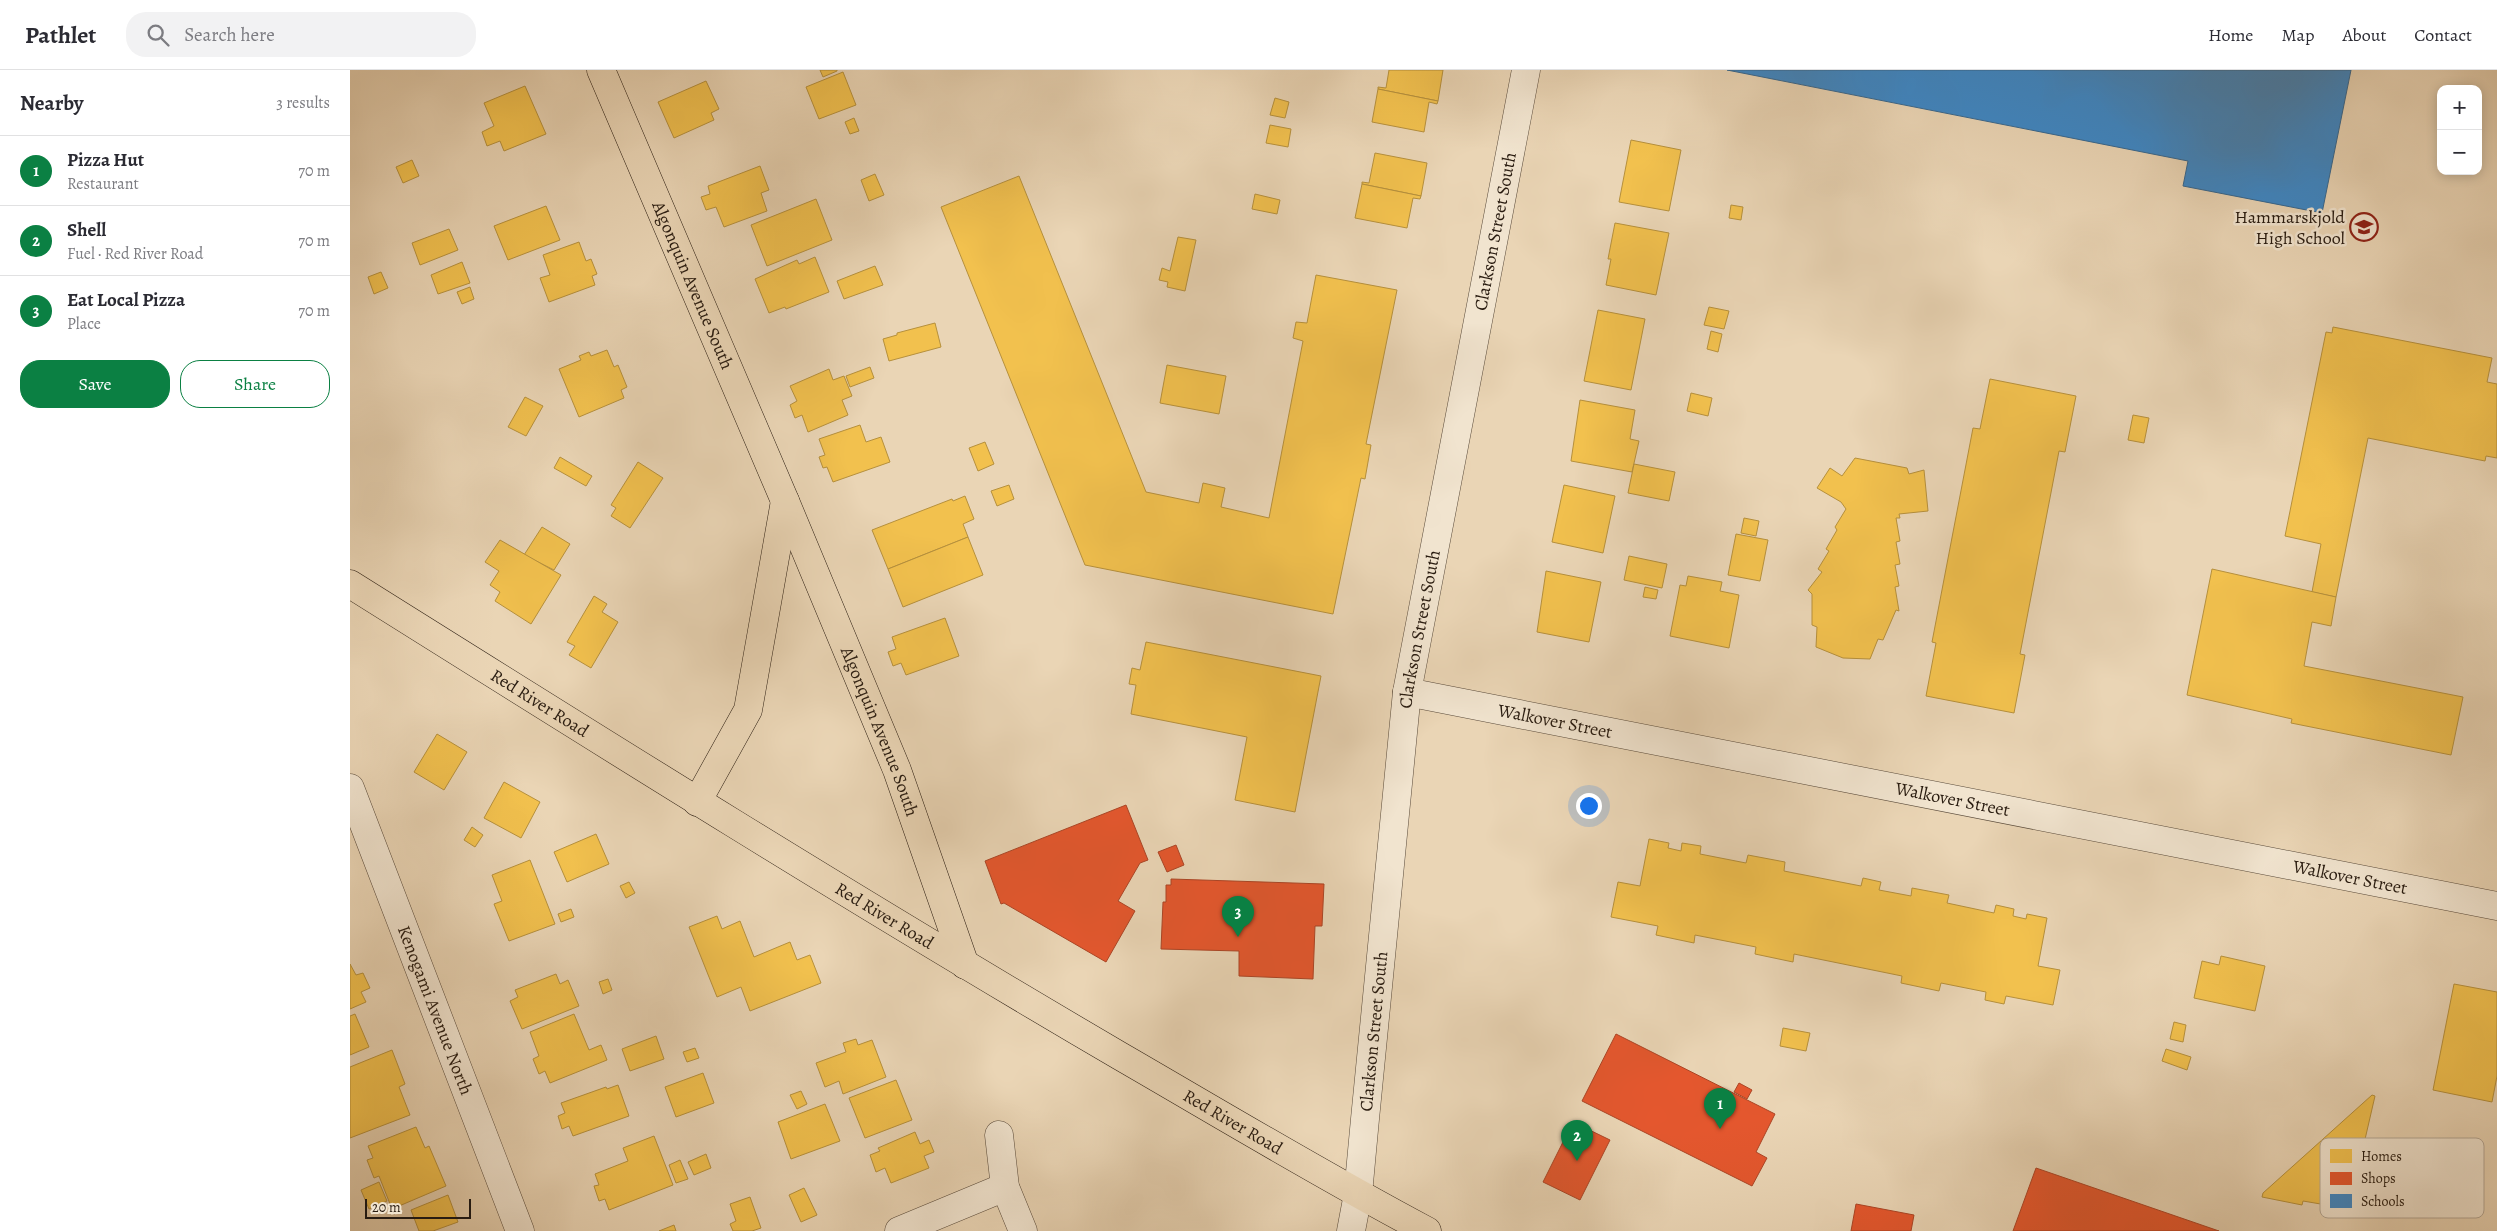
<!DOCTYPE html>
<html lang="en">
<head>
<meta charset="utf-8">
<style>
	body { margin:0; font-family:Alegreya,serif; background:#f2f2f3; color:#2b2b33 }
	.controls { position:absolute; right:15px; top:15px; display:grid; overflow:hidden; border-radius:10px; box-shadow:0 2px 12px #0003 }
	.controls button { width:45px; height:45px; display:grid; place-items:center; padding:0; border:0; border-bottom:1px solid #e1e1e2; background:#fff; color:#2b2b33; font:25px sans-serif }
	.scale { position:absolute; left:15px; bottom:12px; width:106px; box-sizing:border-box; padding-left:5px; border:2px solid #291c11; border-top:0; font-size:14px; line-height:18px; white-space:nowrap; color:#291c11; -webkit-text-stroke:4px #f1e4cf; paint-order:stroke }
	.you { position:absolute; left:1238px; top:735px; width:18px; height:18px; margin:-12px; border:4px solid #fff; border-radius:50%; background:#1a73e8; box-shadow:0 0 0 8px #1a73e833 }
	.badge { display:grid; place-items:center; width:32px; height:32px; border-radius:50%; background:#0b8043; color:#fff; font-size:16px; font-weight:700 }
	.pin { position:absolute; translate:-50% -41px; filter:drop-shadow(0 1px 2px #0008) }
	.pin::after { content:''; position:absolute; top:26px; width:18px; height:15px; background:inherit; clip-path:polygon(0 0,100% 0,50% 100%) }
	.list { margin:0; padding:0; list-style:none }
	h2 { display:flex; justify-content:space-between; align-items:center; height:65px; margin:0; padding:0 20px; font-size:21px }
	h2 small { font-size:16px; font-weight:400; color:#7c7c81 }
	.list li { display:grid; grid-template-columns:32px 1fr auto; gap:15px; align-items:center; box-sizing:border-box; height:70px; padding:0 20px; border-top:1px solid #e1e1e2 }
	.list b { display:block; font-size:19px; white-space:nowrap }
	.list p { margin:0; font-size:16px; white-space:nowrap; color:#7c7c81 }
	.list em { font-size:16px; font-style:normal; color:#7c7c81 }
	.actions { display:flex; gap:10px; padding:15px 20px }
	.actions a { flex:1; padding:11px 0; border:1px solid #0b8043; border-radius:20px; text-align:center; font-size:18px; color:#0b8043 }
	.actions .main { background:#0b8043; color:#fff }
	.icon { flex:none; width:28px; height:28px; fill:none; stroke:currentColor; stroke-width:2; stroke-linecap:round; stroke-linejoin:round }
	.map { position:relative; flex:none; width:2147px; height:1161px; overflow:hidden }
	header { display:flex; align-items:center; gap:30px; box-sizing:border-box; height:70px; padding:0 25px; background:#fff; border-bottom:1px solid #e1e1e2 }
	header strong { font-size:24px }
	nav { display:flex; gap:28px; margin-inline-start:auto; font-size:18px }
	.search { width:350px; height:45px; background:#f2f2f3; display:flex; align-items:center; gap:12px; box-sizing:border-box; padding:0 18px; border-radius:20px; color:#7c7c81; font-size:19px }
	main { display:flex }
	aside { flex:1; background:#fff }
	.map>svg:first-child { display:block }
	.homes { fill:#f2c14e; stroke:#b6903c }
	.shops { fill:#e4572e; stroke:#ac4525 }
	.schools { fill:#3f88c5; stroke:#38688f }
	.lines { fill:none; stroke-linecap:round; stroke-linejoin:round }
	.minor-casing { stroke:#594a3a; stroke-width:29 }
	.major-casing { stroke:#291c11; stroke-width:29 }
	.minor { stroke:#f1e4cf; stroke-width:28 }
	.major { stroke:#ead5b5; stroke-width:28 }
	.labels { text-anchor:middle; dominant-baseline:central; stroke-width:5; stroke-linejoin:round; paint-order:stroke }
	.poi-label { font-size:18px; fill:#291c11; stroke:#f1e4cf; text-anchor:end }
	.street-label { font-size:18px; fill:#291c11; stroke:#f1e4cf }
	.key { fill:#f1e4cf; stroke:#b5a896; stroke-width:1 }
	.key-label { font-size:14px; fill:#291c11 }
</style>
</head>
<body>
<header>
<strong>Pathlet</strong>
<div class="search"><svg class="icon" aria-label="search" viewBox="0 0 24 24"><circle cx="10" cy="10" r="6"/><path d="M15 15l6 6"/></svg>Search here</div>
<nav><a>Home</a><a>Map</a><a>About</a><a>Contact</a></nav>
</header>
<main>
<aside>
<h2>Nearby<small>3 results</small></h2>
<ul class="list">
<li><span class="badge">1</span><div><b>Pizza Hut</b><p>Restaurant</p></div><em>70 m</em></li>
<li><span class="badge">2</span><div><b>Shell</b><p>Fuel · Red River Road</p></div><em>70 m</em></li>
<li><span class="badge">3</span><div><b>Eat Local Pizza</b><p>Place</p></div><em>70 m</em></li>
</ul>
<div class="actions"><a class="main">Save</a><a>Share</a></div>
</aside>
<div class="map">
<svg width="2147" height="1161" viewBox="0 0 2147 1161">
	<rect width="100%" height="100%" fill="#ead5b5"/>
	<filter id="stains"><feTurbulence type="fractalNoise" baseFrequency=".004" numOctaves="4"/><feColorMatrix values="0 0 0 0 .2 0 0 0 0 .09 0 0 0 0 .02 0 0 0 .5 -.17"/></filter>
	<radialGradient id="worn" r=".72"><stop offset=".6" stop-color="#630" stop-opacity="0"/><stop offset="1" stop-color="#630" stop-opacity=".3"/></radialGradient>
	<g class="homes">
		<path d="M470,0H487V1L473,7Z"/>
		<path d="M1039,0H1093L1088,31L1028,19V17L1036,18Z"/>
		<path d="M493,2L506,35L469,49L456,17Z"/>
		<path d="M356,11L369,39L361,43L364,50L324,68L308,32Z"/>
		<path d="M175,16L196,64L154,81L150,71L137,76L132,62L144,56L134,33Z"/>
		<path d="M1028,19L1088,31L1087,34L1079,32L1074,62L1022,52Z"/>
		<path d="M925,28L939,32L935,48L920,45Z"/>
		<path d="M504,48L509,61L500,64L495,52Z"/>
		<path d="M920,55L941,59L938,77L916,73Z"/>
		<path d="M1281,70L1331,80L1319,141L1269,132Z"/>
		<path d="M1025,83L1077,93L1071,126L1012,114V112L1019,113Z"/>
		<path d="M62,90L69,106L53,113L46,97Z"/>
		<path d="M410,96L419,120L411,123L417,141L374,157L366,137L356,140L351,127L360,124L358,116Z"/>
		<path d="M525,104L534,125L519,131L511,110Z"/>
		<path d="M669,106L796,422L849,433L853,413L875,418L871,437L919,448L953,271L943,268L946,252L957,253L966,205L1047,220L1016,374L1021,375L1015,409L1011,408L983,544L735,495L591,137Z"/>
		<path d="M1012,114L1071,126L1070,129L1063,128L1057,158L1005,148Z"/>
		<path d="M905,124L930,130L927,144L902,139Z"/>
		<path d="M466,129L482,170L417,196L401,155Z"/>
		<path d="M1381,135L1393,137L1391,150L1379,148Z"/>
		<path d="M196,136L210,170L158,190L144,156Z"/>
		<path d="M1265,153L1319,163L1306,225L1256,215L1261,189H1258Z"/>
		<path d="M99,159L108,180L70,195L62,173Z"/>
		<path d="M828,167L846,170L835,221L817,217L818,212L809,210L812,198L820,201Z"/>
		<path d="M229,172L236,191L241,189L247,204L242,206L245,215L199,232L190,208L200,205L193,185Z"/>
		<path d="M465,187L479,222L436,239L435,237L419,243L405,209L447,190L449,194Z"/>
		<path d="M112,192L120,213L88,224L81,205Z"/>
		<path d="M525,196L533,215L494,229L487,211Z"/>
		<path d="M31,202L38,218L24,224L18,207Z"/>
		<path d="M120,217L124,229L112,234L107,222Z"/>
		<path d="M1359,237L1379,241L1374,259L1354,255Z"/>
		<path d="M1248,240L1295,249L1281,320L1234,311Z"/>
		<path d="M585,253L591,277L539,291L533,269L547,265V263Z"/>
		<path d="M1983,257L2142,288L2137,312L2147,314V388L2136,386L2135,391L2018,368L1986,527L1962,522L1971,474L1935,466L1976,262L1982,263Z"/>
		<path d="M1361,261L1372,264L1368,282L1357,279Z"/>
		<path d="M257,280L264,297L268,295L277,317L271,320L274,328L229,347L209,299L231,290L229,286L239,282L241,286Z"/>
		<path d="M817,295L876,306L869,344L810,333Z"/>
		<path d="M520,297L524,308L500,317L496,306Z"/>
		<path d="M479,299L483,310L494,306L502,326L492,330L498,345L458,362L452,345L445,348L440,335L447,331L440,316Z"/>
		<path d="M1640,309L1726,326L1715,382L1709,381L1670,584L1675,585L1664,643L1576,626L1586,573L1582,572L1623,358L1630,359Z"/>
		<path d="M1341,323L1362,328L1358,346L1337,341Z"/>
		<path d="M175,327L193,336L176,366L158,357Z"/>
		<path d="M1230,330L1285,340L1280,369L1289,371L1282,402L1221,391Z"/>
		<path d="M1783,345L1799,348L1794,373L1778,370Z"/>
		<path d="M510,355L516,372L531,367L540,392L483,412L477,397L473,398L469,387L475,385L469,369Z"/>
		<path d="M635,372L644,394L628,401L619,378Z"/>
		<path d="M210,387L242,406L236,416L204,398Z"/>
		<path d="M1505,388L1557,398L1559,404L1574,400L1578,441L1549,444L1550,448H1546L1550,471L1546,472L1550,494L1545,495L1549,516L1545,517L1549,541L1546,540L1533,570L1528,569L1520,589L1493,588L1466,577L1467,557L1462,555V524L1458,520L1472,502L1468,499L1479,481L1476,479L1487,460L1485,457L1496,439L1491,432L1467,418L1480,398L1492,406Z"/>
		<path d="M288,392L313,408L280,458L261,446L266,438L261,435Z"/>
		<path d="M1284,394L1325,402L1319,431L1278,423Z"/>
		<path d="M659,415L664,429L647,436L641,421Z"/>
		<path d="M1214,415L1265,426L1253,483L1202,472Z"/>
		<path d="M615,426L624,449L613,454L618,467L538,499L522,460L602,429L603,431Z"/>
		<path d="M1394,448L1409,451L1406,466L1391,463Z"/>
		<path d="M192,457L220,474L204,500L174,485Z"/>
		<path d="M1386,464L1418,470L1410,511L1378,505Z"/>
		<path d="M618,467L633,505L553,537L538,499Z"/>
		<path d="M150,470L211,505L181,554L145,531L150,522L140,515L149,501L135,492Z"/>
		<path d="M1279,486L1317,494L1312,518L1274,510Z"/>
		<path d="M1862,499L1986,527L1981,556L1962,552L1954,596L2113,627L2101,685L1941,653L1942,649L1837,625Z"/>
		<path d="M1196,501L1251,512L1239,572L1187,562Z"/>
		<path d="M1338,506L1372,512L1370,521L1389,525L1379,578L1320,566L1330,515L1336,516Z"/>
		<path d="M1295,517L1308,520L1306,529L1293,527Z"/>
		<path d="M244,526L257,534L252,542L268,552L241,598L219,585L225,576L217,572Z"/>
		<path d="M595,548L609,586L556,605L551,593L543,596L538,582L546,579L542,567Z"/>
		<path d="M796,572L971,606L945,742L885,730L897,667L781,644L786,615L779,614L782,598L790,600Z"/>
		<path d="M87,664L117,682L94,720L64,702Z"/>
		<path d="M154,712L190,732L171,768L134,748Z"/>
		<path d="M122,757L133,765L125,777L114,770Z"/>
		<path d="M246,764L259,794L217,812L204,782Z"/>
		<path d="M1299,769L1319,773L1318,778L1331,781L1332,773L1351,776L1350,784L1396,793L1398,785L1435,792L1434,801L1511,816L1513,808L1531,812L1529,820L1561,826L1562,818L1599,825L1597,833L1644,843L1646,835L1664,839L1663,846L1676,849L1677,844L1697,848L1688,896L1710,900L1703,935L1656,926L1654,934L1635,930L1636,922L1591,913L1589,921L1551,913L1552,906L1444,884L1443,892L1405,884L1406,877L1345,865L1344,873L1306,865L1308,856L1261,847L1268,812L1290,816Z"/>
		<path d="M180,790L205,854L159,871L144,834L152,831L142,805Z"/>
		<path d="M279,812L285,823L276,828L270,816Z"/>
		<path d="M221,839L224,847L211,852L208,844Z"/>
		<path d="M367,846L372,859L390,851L404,887L440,872L447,890L460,885L471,913L400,941L391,917L367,927L339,857Z"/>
		<path d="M1871,886L1915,896L1905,941L1844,928L1852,891L1869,895Z"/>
		<path d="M0,894L6,905L13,903L20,918L11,922L16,932L0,939Z"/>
		<path d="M206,904L210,914L218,910L229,936L172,959L160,931L168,927L165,920Z"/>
		<path d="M258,909L262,920L253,924L249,912Z"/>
		<path d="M2104,914L2147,922V1006L2142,1032L2083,1020Z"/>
		<path d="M5,944L19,977L0,985V946Z"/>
		<path d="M224,944L239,980L251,975L257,990L200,1013L195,1001L189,1004L183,989L189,986L180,962Z"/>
		<path d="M1824,952L1836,955L1833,972L1820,969Z"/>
		<path d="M1433,958L1460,963L1456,981L1430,976Z"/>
		<path d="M306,966L314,989L280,1001L272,979Z"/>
		<path d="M506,969L508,975L522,970L536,1007L493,1024L489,1011L475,1017L466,993L496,982L493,973Z"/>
		<path d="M345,978L349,988L337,992L333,982Z"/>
		<path d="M1816,979L1841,987L1837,1000L1812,991Z"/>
		<path d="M42,980L55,1014L49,1017L60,1045L0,1068V997Z"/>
		<path d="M353,1003L364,1033L326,1047L315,1017Z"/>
		<path d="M546,1010L562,1050L515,1068L499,1028Z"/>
		<path d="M268,1015L279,1046L223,1066L219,1056L212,1059L208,1046L215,1043L211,1033L256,1017L257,1019Z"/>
		<path d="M451,1021L457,1034L447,1039L440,1025Z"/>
		<path d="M2022,1025L2025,1026L2010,1091H2013L2009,1110H2005L2000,1139L1953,1131L1952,1135L1912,1127L1913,1123Z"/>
		<path d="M475,1034L490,1071L441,1089L428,1052Z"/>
		<path d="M66,1057L75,1078L79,1076L96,1116L42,1139L29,1106L24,1108L17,1090L23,1088L18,1076Z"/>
		<path d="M565,1062L570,1074L579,1070L584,1082L574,1086L579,1098L541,1113L535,1098L526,1102L520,1085L530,1081L528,1078Z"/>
		<path d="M304,1066L323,1115L259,1140L255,1129L249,1131L244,1116L249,1115L245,1104L278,1091L273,1078Z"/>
		<path d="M356,1084L361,1098L344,1105L338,1092Z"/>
		<path d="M330,1090L338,1109L326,1113L319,1095Z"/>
		<path d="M29,1112L37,1131L19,1139L11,1120Z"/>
		<path d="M454,1118L467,1145L451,1152L439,1125Z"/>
		<path d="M98,1125L108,1152L83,1161H69L61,1140Z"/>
		<path d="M400,1127L411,1158L402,1161H383L380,1154L386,1151L380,1134Z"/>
		<path d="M324,1155L326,1161H309Z"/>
	</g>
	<g class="shops">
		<path d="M776,735L798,790L790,793L768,831L785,841L756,892L654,833L651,834L635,791Z"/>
		<path d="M826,775L834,795L817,802L808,782Z"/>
		<path d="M821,809L974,814L972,856H965L963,909L889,906V881L811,879L813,832H816V815H821Z"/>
		<path d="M1266,964L1425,1044L1406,1082L1417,1088L1402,1116L1232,1031Z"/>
		<path d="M1389,1013L1402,1020L1397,1029L1384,1022Z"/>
		<path d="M1223,1052L1260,1070L1230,1130L1193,1112Z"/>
		<path d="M1686,1098L1869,1161H1663Z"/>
		<path d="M1506,1134L1564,1145L1561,1161H1501Z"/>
	</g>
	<path class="schools" d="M1377,0H2001L1972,143L1833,116L1838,91Z"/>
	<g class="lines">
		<defs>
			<g id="minor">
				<path id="s1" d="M1057,622L2147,836"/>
				<path id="s2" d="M0,718L170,1161"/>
				<path d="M649,1065L655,1117L673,1161"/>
				<path d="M549,1161L655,1117"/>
				<path id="s3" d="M1001,1161L1008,1124L1015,1049L1057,622L1176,0"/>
			</g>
			<g id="major">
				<path id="s4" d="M251,0L435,431L547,700L615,895"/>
				<path id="s5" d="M0,514C255,674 510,834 770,986C872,1045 973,1106 1077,1161"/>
				<path d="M347,732L398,640L435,431"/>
			</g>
		</defs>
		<use href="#minor" class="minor-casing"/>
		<use href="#major" class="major-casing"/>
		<use href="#minor" class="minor"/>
		<use href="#major" class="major"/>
	</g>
	<defs>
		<symbol id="school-ring" viewBox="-11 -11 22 22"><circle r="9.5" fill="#f1e4cf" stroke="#8f2418" stroke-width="1.5"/><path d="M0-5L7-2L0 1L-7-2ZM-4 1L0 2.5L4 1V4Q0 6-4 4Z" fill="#8f2418"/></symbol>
	</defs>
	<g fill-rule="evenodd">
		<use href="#school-ring" x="1998" y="141" width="32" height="32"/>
	</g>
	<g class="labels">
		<g class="poi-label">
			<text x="1995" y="147">Hammarskjold<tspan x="1995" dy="21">High School</tspan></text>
		</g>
		<g class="street-label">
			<text stroke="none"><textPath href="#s3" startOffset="1011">Clarkson Street South</textPath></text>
			<text stroke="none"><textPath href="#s4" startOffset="234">Algonquin Avenue South</textPath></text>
			<text stroke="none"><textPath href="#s3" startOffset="606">Clarkson Street South</textPath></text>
			<text stroke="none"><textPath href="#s5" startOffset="224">Red River Road</textPath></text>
			<text stroke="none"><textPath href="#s1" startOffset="151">Walkover Street</textPath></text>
			<text stroke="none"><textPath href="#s4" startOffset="718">Algonquin Avenue South</textPath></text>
			<text stroke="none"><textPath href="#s1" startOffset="556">Walkover Street</textPath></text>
			<text stroke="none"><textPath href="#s1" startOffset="961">Walkover Street</textPath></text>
			<text stroke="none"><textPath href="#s5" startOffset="629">Red River Road</textPath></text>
			<text stroke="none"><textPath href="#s2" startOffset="238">Kenogami Avenue North</textPath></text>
			<text stroke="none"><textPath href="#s3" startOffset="201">Clarkson Street South</textPath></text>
			<text stroke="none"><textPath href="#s5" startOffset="1034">Red River Road</textPath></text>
		</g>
	</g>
	<rect x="1970" y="1068" width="164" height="80" rx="8" class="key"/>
	<rect x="1980" y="1079" width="22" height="14" fill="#f2c14e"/>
	<rect x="1980" y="1102" width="22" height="13" fill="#e4572e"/>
	<rect x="1980" y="1124" width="22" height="14" fill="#3f88c5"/>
	<g class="key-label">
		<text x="2011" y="1091">Homes</text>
		<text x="2011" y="1113">Shops</text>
		<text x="2011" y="1136">Schools</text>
	</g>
	<rect width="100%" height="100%" filter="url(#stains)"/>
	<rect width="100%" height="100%" fill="url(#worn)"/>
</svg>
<div class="controls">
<button>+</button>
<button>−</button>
</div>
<div class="scale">20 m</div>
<div class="you"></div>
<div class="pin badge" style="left:1370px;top:1059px">1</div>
<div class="pin badge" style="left:1227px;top:1091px">2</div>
<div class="pin badge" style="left:888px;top:867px">3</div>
</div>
</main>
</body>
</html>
